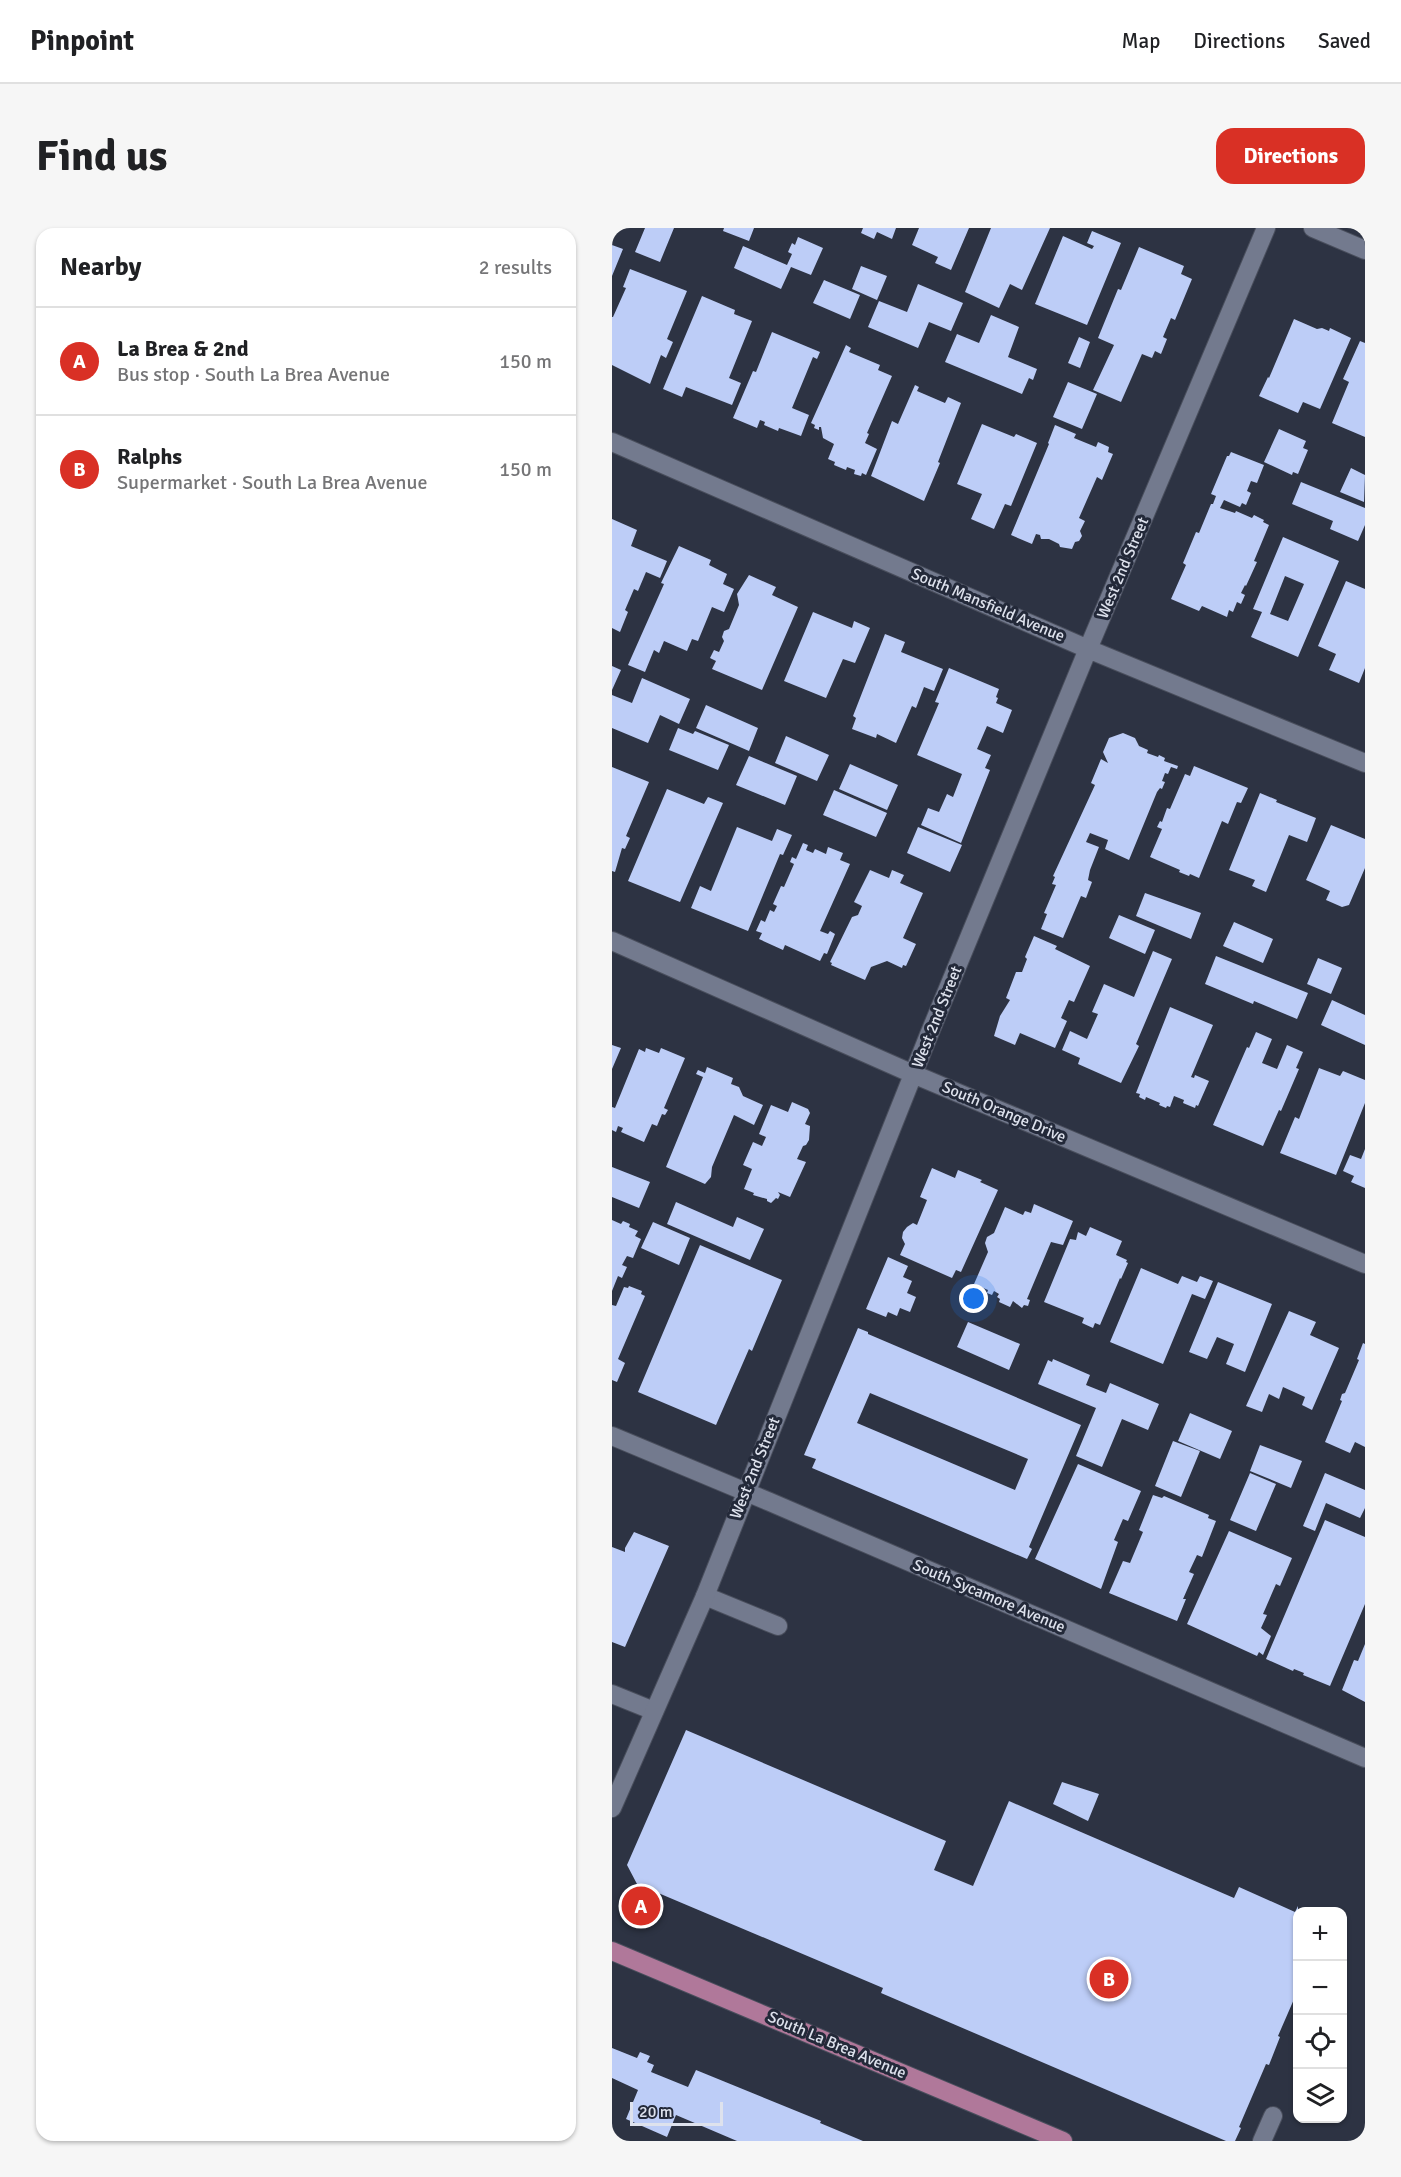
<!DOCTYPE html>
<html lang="en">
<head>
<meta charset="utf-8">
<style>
	body { margin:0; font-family:Signika,sans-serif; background:#f6f6f6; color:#202124 }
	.controls { position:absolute; right:18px; bottom:18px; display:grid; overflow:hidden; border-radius:12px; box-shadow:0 2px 4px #0004 }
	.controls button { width:54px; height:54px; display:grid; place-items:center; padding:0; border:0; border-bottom:2px solid #e0e0e0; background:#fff; color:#202124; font:30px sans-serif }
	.scale { position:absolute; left:18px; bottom:15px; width:93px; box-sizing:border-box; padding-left:6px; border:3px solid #dee2ed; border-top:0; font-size:16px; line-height:21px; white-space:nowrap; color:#dee2ed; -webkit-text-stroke:4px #232939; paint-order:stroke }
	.you { position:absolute; left:362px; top:1071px; width:21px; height:21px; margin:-15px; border:4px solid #fff; border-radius:50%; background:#1a73e8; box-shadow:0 0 0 9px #1a73e833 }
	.badge { display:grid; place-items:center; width:39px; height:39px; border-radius:50%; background:#d93025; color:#fff; font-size:20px; font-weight:700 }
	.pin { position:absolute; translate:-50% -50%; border:3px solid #fff; box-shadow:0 2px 6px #0006 }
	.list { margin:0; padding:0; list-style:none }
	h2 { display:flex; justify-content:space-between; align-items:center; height:78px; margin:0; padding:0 24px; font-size:26px }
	h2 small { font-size:20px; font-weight:400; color:#757577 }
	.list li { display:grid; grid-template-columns:39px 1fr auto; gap:18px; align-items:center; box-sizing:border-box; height:108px; padding:0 24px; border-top:2px solid #e0e0e0 }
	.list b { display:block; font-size:22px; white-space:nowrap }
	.list p { margin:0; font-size:20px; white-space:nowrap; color:#757577 }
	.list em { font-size:20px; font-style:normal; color:#757577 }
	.icon { flex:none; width:33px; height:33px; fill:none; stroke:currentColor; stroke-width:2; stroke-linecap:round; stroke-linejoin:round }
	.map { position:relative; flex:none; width:753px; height:1913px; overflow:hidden; border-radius:18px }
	header { display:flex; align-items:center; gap:36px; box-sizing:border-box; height:84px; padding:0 30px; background:#fff; border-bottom:2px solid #e0e0e0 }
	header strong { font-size:28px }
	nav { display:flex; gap:33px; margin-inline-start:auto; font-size:21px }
	.intro { display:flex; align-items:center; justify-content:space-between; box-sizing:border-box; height:144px; padding:0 36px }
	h1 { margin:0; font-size:42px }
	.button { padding:15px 27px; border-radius:18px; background:#d93025; color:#fff; font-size:21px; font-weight:700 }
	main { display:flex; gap:36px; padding:0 36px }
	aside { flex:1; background:#fff; border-radius:18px; box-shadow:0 2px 4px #0004 }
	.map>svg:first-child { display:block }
	.building { fill:#bdcdf7; fill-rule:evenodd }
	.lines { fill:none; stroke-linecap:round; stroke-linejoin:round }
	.lane-casing { stroke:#494e5c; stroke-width:20 }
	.street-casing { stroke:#494e5c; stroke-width:20 }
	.primary-casing { stroke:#494e5c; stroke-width:20 }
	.lane { stroke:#737a8e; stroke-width:18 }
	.street { stroke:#737a8e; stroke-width:18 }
	.primary { stroke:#b0789a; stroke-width:18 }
	.labels { text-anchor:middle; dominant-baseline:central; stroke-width:6; stroke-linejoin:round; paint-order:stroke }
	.street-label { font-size:16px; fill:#dee2ed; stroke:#232939 }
</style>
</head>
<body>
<header>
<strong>Pinpoint</strong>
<nav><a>Map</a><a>Directions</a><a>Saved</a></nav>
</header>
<div class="intro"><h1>Find us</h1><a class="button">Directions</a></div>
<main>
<aside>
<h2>Nearby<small>2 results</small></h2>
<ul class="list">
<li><span class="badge">A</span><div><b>La Brea &amp; 2nd</b><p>Bus stop · South La Brea Avenue</p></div><em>150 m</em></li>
<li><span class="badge">B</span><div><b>Ralphs</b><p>Supermarket · South La Brea Avenue</p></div><em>150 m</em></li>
</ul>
</aside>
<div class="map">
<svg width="753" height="1913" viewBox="0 0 753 1913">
	<rect width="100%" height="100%" fill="#2d3343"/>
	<!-- building -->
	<path class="building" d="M33,0H62L48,34L23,24Z
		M112,0H142L137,13L111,3Z
		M251,0H284L280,11L265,4L262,11L249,5Z
		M307,0H357L339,42L323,35L326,29L300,17Z
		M379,0H438L410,62L398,56L387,80L353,64Z
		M480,3L509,15L475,97L423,76L451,8L480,21L482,18L475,15Z
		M186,9L211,20L199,47L179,39L169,61L122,40L131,18L175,37L180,26L176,24L180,15L183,17Z
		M0,17L11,21L0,48Z
		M527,19L572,38L569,46L580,51L563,92L559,90L551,109L555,111L549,126L543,123L540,130L530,126L509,174L481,162L502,117L486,110L506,61L509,62Z
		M249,38L275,48L265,72L240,61Z
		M18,41L75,63L55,111L61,114L54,130L49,127L38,156L0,137V89H1L14,60L11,59Z
		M212,52L248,67L238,91L201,75Z
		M306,56L351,75L339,103L317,94L306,120L256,99L267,73L295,84Z
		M90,68L123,82L122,86L140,93L117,150L129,155L120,177L74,159L70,169L51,161Z
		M379,87L407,99L396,129L425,141L421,152L417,150L410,166L333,134L345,106L367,115Z
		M682,91L705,101L710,100L717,103L718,100L739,110L708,181L691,174L686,185L647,168L656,149L657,150Z
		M160,104L208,124L205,131L201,129L180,180L197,187L189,208L167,200L166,203L152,197L153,194L148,192L145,200L121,190L141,143L144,144Z
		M467,109L478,114L468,140L456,135Z
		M748,113L753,115V209L720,195L737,154L731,151Z
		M234,117L239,120L237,124L268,137L266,142L280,148L255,205L257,206L253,215L265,221L254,247L250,245L249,248L242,246L243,242L235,239L234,242L222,237L223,234L216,231L222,216L211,210L209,199H207V202L202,200L203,197L199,195Z
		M456,154L485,166L470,201L441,189Z
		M303,157L307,159L305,163L333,175L336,169L349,175L326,234L328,235L312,273L259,248L280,193L286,196Z
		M370,196L402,209L404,206L425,215L399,278L393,276L382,301L359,291L370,266L345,256Z
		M443,197L464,206L462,210L484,219L486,214L497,219L496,224L501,226L490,252L485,249L467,290L473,293L468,303L470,308L467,313L463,314L460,321L448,319L447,316L437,311H429L428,307L424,306L420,316L399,307L437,216L436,215Z
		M667,201L694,213L691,220L696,222L686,246L681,244L680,247L652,234Z
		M619,224L652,237L645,255L639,253L635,263L639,265L634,277L630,275L628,279L612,272L608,280L623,285L624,283L640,290L642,287L652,292L651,294L657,297L642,333L645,334L634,358L633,357L629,365L633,367L629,376L625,374L621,384L617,382L615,389L590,378L587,383L559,371L574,337L571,335L584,304L587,305L599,276H601L604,268L599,266L615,228H617Z
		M739,240L753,247L752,274L728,264Z
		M689,254L753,280V297L746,313L718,301L721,293L680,276Z
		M0,291L25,302L19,318L55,333L48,350L34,344L26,363L22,361L13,382L16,384L8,404L0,400Z
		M671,309L727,333L686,429L639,409L650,384L641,381ZM673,348L692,356L676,393L658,386Z
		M67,318L99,332L97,337L115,346L111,356L122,361L112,384L100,379L86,413L80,411L75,423L52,413L47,425L42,422L33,444L16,437L52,356L49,355Z
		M137,347L164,359L160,367L186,379L150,462L100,441L104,433L98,430L102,422L107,424L112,413L110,409L112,403L117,401L127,377L125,366Z
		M734,353L753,361V440L747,455L717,442L724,426L706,418Z
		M201,384L240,400L242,393L258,400L243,435L231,431L214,470L172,453Z
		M273,406L293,414L289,424L331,441L322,463L312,459L304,480L300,478L284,515L265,506L264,510L240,501L244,490L241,488Z
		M0,438L9,442L0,462Z
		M337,440L387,461L384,469L386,470L384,475L400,482L391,505L375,498L365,521L379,527L373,540L378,542L349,615L309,597L316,580L327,584L335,566L341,569L350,546L305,527L327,475L323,474Z
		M30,450L78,471L67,496L48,487L36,515L0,500V467L20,475Z
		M94,477L146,500L137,523L84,500Z
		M66,500L81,506L83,503L117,517L106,542L57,522Z
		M511,505L523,510L527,518L536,522L535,525L546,529L547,527L553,530L552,533L566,538L565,541L559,539L556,546L553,545L550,553L553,554L550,561L548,560L545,564L517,632L493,621L496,612L478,605L474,614L487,619L478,642L476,652L480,654L474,670L469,668L451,710L429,701L435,686L432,685L444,657L440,656L443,649L441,648L483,557L479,555L489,531L496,535L491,524L497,510Z
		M174,508L217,527L205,553L163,535Z
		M137,528L185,548L173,577L124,557Z
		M238,536L286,557L275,582L227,561Z
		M582,538L636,560L629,575L625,574L616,596L610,593L587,650L578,646L577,648L567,644L568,642L538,629L550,601L545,599L548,593L550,594L555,580L558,581L573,546L578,548Z
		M0,539L37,554L14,608L18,610L13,621L10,620L3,644L0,643Z
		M55,561L92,576L96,569L111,575L68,674L16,653Z
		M222,562L275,585L264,609L211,587Z
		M648,565L665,572L664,574L704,590L695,614L677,607L654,664L640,658L643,652L617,642Z
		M719,597L753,611V640L737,677L730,679L714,672L718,663L694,652Z
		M125,599L160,613L165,601L180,607L171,627L168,626L136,703L79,680L88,658L99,663Z
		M306,599L350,617L338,644L295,625Z
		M191,615L196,617L194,622L201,625L203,621L214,626L216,619L231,625L228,632L238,636L208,703L216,706L218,703L223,706L215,726L212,725L208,733L173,717L171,722L147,711L150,705L144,703L149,692L153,694L158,682L162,684L165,678L161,676L169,658L172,659L182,636L178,634L180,629L184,631Z
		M258,642L277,650L280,642L292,647L288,655L311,665L291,710L304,716L294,738L291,737L290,740L275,733L259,739L253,752L219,737L220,735L218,734L240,689L246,687L250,678L242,674Z
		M533,665L589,685L579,711L524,688Z
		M507,687L543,702L533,726L497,710Z
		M622,694L661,711L651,735L611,718Z
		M422,708L445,718L443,721L478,738L462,774L457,772L449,790L455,793L443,820L408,805L403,817L382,808L388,788L398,772L394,770L404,744H410L415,731L413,729Z
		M541,723L560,731L524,816L527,818L509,855L466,836L468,830L450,822L458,803L475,811L486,786L480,784L492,756L522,769Z
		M604,728L696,765L685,791L642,773L641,776L593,756Z
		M706,730L730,740L719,766L695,756Z
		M720,772L753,787V817L709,797Z
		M558,779L601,797L579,849L582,850L583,847L597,853L586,878L584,877L583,880L571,875L572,872L562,868L558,879L555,878L554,880L547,877L548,875L534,869L533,872L527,869L528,866L524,865Z
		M644,804L660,811L650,835L665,841L675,817L691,824L684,840L687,841L669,883L667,882L651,918L601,897L635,819L637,820Z
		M0,817L9,820L0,841Z
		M34,820L47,825L49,820L73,830L52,880L56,882L53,887L50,886L45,898L40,896L32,914L9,904L11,900L6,898L4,904L0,902V879L3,880L27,821L33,824Z
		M95,839L121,850L119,856L127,859L131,868L151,877L142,897L122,887L100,939L99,949L93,956L54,939L91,849L84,846L86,842L93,845Z
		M707,840L728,848L731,843L753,852V875L724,947L668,925L683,889L687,891Z
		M180,874L196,881L198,885L193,896L198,898L197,912L194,917L191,918L185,931L194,934L178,969L166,964L168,967L166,971L164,970L159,975L155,973V971L141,967L142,965L132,961L140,941L131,937L141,914L150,918L154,909L147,906L159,877L176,884Z
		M753,921V960L739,954L742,948L731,943L738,927L749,931Z
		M0,939L38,954L27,980L0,969Z
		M320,940L343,950L346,942L370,952L368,954L386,962L349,1044L344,1042L340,1050L288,1027L293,1016L290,1010L291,1004L295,999L301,995L305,997L315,972L308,969Z
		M64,974L121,999L125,989L152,1001L138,1032L55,996Z
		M422,976L461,993L451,1017L439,1014L415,1071L418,1072L416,1078L412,1077L410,1080L401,1073L398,1079L387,1074L388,1071L385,1069L387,1066L382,1063L380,1067L375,1065L376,1062L362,1056L376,1024L373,1015L375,1009L382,1005L393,979L411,987L413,983L419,985Z
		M0,992L9,996L11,993L18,996L17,999L26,1003L23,1008L29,1011L21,1030L15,1028L10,1037L15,1039L10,1050L6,1048L0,1063Z
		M41,994L78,1010L67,1037L29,1020Z
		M478,999L510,1013L504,1027L515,1032L514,1034L516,1035L509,1051L508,1050L488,1097L483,1095L481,1100L470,1095L472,1090L432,1074L458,1011L464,1012L466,1004L474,1008Z
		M88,1017L170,1052L140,1123L137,1121L104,1197L26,1164Z
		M276,1029L296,1038L291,1049L300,1053L295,1065L304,1069L298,1084L288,1080L285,1088L276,1084L274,1089L254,1081Z
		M529,1040L566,1056L570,1048L585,1054L588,1048L601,1053L593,1071L580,1066L551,1136L498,1114Z
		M606,1054L660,1076L633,1144L614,1136L622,1116L605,1109L595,1131L577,1124Z
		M17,1058L30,1063L29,1066L33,1068L6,1131L13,1135L5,1154L0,1152V1077L4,1078L12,1059L16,1060Z
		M677,1083L704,1094L698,1107L727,1120L700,1182L690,1177L693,1169L671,1159L667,1171L657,1166L650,1184L634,1178Z
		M356,1094L408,1116L397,1142L345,1119Z
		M246,1100L256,1104V1106L469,1197L417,1319L420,1321L415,1331L200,1240L204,1231L192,1227ZM258,1165L416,1231L403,1262L245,1195Z
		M751,1115L753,1116V1219L743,1214L738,1225L713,1214L730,1173L728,1172L730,1166L733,1165L747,1132L745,1131Z
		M441,1131L478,1147L474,1157L494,1165L498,1155L547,1176L536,1202L510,1191L490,1239L464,1228L484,1180L426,1156L436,1132L440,1134Z
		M578,1185L620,1203L608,1231L566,1213Z
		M561,1213L588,1223L569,1269L543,1258Z
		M648,1217L690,1233L679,1260L638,1243Z
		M466,1236L529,1263L516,1293L511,1291L502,1312L506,1314L489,1361L423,1331Z
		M638,1245L664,1256L644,1303L618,1292Z
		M713,1245L753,1262V1280L748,1290L714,1275L703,1303L691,1298Z
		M541,1267L550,1270L552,1268L597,1287L596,1290L604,1293L590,1329L585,1327L577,1344L582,1346L571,1371H574L565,1393L497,1365L511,1333L518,1335L531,1304L527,1302Z
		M713,1292L753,1309V1376L718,1458L691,1447L692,1445L682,1441L681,1443L654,1431Z
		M617,1303L680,1330L668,1358L664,1356L651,1386L655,1387L649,1400L659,1408L651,1427L647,1424L645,1428L575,1396Z
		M22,1304L57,1318L13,1419L0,1414V1319L13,1324V1320Z
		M753,1416V1474L730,1462L742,1432L746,1433Z
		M74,1502L334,1613L322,1642L361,1658L397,1573L622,1670L627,1659L683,1684L686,1678V1762L666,1808L668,1809L657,1837L654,1836L627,1899L629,1900L623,1913H614L269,1765L271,1760L25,1656L15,1637Z
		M450,1554L487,1566L476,1593L441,1576Z
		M0,1820L25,1830L28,1824L38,1828L35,1834L42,1837L39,1844L76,1859L84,1842L209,1893L208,1895L251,1913H125L64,1887L55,1909L14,1891L26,1862L0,1850Z"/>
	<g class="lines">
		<!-- lane casing -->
		<g class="lane-casing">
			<path id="lane" d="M93,1368L166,1398
				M0,1466L42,1483
				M650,1913L661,1888"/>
		</g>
		<!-- street casing -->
		<g class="street-casing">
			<path id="street" d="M701,0L753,22
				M0,214L476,421L753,535
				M0,713L301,846L753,1036
				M0,1208L158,1274L753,1530
				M0,1580L93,1368L316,809L476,421L654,0"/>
		</g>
		<!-- primary casing -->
		<g class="primary-casing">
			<path id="primary" d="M0,1723L451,1913"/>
		</g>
		<!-- lane -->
		<use href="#lane" class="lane"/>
		<!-- street -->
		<use href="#street" class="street"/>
		<!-- primary -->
		<use href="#primary" class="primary"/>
	</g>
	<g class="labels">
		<!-- street labels -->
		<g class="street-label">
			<text transform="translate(511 340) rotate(-67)">West 2nd Street</text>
			<text transform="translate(376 377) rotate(23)">South Mansfield Avenue</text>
			<text transform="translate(325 789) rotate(-68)">West 2nd Street</text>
			<text transform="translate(392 884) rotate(23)">South Orange Drive</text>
			<text transform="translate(143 1240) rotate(-68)">West 2nd Street</text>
			<text transform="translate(377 1368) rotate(23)">South Sycamore Avenue</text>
			<text transform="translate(225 1817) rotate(23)">South La Brea Avenue</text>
		</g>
	</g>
</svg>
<div class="controls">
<button>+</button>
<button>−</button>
<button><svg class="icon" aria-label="locate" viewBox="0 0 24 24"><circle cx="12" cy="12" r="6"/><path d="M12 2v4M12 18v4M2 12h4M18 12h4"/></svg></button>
<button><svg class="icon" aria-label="layers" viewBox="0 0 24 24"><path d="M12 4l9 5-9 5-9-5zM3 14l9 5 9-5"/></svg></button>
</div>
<div class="scale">20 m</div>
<div class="you"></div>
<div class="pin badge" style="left:29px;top:1678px">A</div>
<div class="pin badge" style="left:497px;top:1751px">B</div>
</div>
</main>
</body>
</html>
